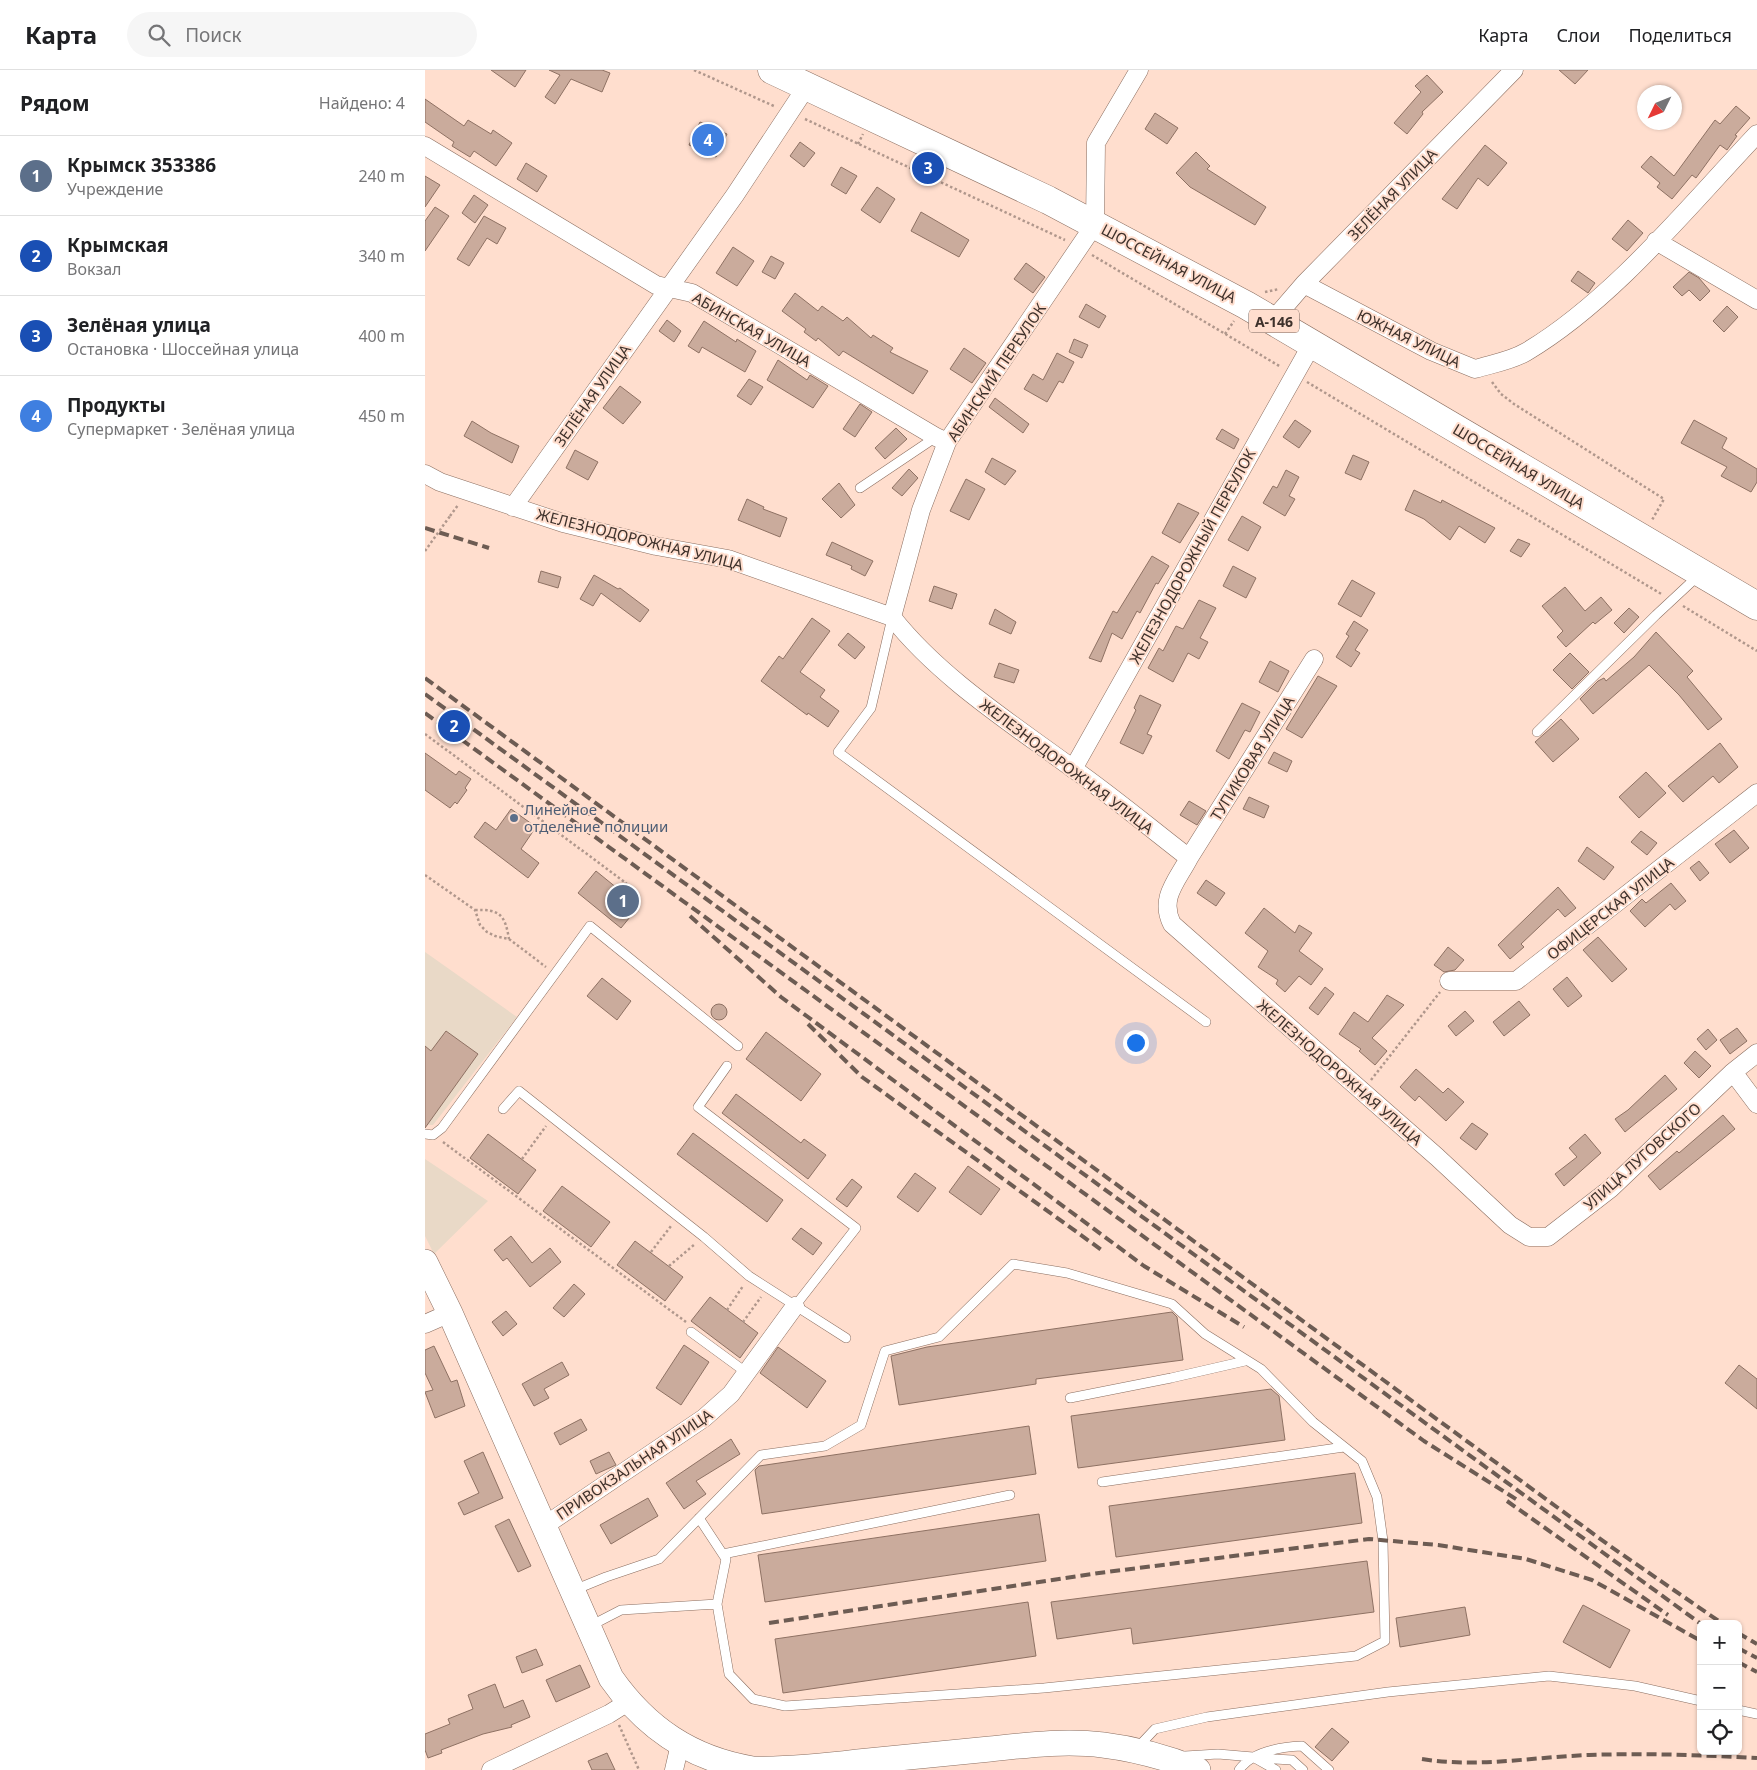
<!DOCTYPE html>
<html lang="ru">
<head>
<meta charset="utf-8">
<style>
	body { margin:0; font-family:"Noto Sans",sans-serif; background:#f6f6f6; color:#202124 }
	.controls { position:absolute; right:15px; bottom:15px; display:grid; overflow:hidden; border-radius:8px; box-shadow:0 1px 4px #0004 }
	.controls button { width:45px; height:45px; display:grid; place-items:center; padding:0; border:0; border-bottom:1px solid #e0e0e0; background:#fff; color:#202124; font:25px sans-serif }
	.compass { position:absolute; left:1212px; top:15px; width:45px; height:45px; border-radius:50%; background:#fff; box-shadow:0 1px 4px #0004; rotate:227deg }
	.you { position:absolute; left:710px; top:972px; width:18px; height:18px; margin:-12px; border:4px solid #fff; border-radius:50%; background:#1a73e8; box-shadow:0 0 0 8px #1a73e833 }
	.badge { display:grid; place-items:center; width:32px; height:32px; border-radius:50%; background:#b45309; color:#fff; font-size:16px; font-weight:700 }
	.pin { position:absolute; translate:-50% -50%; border:2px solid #fff; box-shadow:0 1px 5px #0006 }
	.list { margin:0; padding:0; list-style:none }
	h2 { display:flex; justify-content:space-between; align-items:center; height:65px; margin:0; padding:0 20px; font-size:21px }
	h2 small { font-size:16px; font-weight:400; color:#757577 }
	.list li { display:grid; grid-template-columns:32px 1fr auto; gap:15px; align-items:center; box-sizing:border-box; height:80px; padding:0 20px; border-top:1px solid #e0e0e0 }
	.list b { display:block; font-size:19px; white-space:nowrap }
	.list p { margin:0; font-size:16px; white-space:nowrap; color:#757577 }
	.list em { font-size:16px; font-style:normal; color:#757577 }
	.icon { flex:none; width:28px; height:28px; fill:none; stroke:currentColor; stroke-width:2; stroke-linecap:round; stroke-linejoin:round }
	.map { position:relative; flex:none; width:1332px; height:1700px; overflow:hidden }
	header { display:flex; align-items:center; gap:30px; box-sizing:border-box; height:70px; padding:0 25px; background:#fff; border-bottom:1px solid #e0e0e0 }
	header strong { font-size:24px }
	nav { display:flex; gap:28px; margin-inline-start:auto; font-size:18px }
	.search { width:350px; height:45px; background:#f6f6f6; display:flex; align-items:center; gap:12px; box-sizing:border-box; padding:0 18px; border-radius:28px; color:#757577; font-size:19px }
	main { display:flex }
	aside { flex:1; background:#fff }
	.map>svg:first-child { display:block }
	.commercial { fill:#e9d9c7 }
	.building { fill:#caab9c; stroke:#8e7163 }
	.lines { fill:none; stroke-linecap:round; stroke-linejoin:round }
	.lane-casing { stroke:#8b6e60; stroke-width:10 }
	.street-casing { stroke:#8b6e60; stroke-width:19 }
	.secondary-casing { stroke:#8b6e60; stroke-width:26 }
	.highway-casing { stroke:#8b6e60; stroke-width:29 }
	.path { stroke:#b0978c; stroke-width:2.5; stroke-dasharray:2.5 2.5; stroke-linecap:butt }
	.lane { stroke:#fff; stroke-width:9 }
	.street { stroke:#fff; stroke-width:18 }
	.secondary { stroke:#fff; stroke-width:25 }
	.highway { stroke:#fff; stroke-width:28 }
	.rail { stroke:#6d5c53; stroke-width:4; stroke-dasharray:10 5; stroke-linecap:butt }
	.path-bridge { stroke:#b0978c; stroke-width:2.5; stroke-dasharray:2.5 2.5; stroke-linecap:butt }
	.service-dot { fill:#5c6f8a; stroke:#ffdece; stroke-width:2 }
	.labels { text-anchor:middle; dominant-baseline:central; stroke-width:4; stroke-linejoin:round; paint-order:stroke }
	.shield { fill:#ffdece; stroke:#78655c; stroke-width:1 }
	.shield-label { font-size:14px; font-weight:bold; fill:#3e312b }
	.street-label { font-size:15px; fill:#3e312b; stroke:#ffdece }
	.service-label { font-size:15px; fill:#4e5e75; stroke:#ffdece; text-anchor:start }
</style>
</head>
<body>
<header>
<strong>Карта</strong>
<div class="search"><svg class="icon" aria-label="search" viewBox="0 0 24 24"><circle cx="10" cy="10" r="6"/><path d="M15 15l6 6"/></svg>Поиск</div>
<nav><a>Карта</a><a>Слои</a><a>Поделиться</a></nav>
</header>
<main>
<aside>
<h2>Рядом<small>Найдено: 4</small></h2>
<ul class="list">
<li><span class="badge" style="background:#5c6f8a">1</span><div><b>Крымск 353386</b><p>Учреждение</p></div><em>240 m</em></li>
<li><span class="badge" style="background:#1a4fb4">2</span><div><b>Крымская</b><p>Вокзал</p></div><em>340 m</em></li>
<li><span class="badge" style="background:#1a4fb4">3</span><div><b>Зелёная улица</b><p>Остановка · Шоссейная улица</p></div><em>400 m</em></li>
<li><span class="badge" style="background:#3f7fe0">4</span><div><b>Продукты</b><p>Супермаркет · Зелёная улица</p></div><em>450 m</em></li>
</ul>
</aside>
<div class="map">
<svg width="1332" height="1700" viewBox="0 0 1332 1700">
	<rect width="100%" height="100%" fill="#ffdece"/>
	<!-- commercial -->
	<path class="commercial" d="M0,882L92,947L8,1055H0Z
		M0,1089L63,1131L9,1184L0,1166Z"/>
	<!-- building -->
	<path class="building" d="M66,0H101L90,17Z
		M124,0H177L185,3L177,22L146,9L130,34L120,27L135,5Z
		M1134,0H1163L1150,14Z
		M1002,5L1018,22L997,42L998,44L982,64L969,53L996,22L990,16Z
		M0,29L39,56L43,50L66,64L68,60L87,73L71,96L49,81L45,87L27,76L29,72L0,52Z
		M1311,36L1325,48L1310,65L1312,66L1302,80L1295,75L1271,108L1267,105L1247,129L1232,117L1235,113L1216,97L1226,86L1249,106L1290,50L1295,54Z
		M730,43L753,58L742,74L720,59Z
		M275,52L302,64L291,87L264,75Z
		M375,72L390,83L379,97L365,86Z
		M1060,75L1082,93L1063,116L1053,108L1032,139L1017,129Z
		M771,82L785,96L782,99L841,137L830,155L765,117L751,103Z
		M101,93L122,106L112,122L92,109Z
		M416,97L432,106L421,124L406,115Z
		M0,106L15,115L0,137Z
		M452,117L470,129L455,153L436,140Z
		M49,125L63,135L50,153L37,143Z
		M10,137L24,146L0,181V151Z
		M496,142L544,170L534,187L486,161Z
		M59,146L81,158L72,174L62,168L44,196L32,189Z
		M1203,150L1218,163L1202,181L1187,169Z
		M308,177L329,191L312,216L291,203Z
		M346,186L359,193L350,209L337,202Z
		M601,193L620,207L608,223L589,209Z
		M1153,201L1170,213L1163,223L1146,211Z
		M1264,202L1274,208L1285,221L1275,231L1264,220L1257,226L1248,217Z
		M370,223L393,241L397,236L418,251L422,247L446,268L448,265L468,278L465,282L503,301L488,324L418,281L414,286L393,268L391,271L379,262L381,259L357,241Z
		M661,234L681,246L674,258L654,247Z
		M1302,236L1313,247L1299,262L1288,251Z
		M242,250L256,261L249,272L234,261Z
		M279,251L311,272L312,269L331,281L320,302L277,277L274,283L263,276Z
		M649,269L663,275L657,288L644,282Z
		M539,278L561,293L547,313L525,299Z
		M632,283L649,292L638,313L634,311L622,332L599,319L608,304L618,310Z
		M353,290L382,310L385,305L403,316L388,338L342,310Z
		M324,309L338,317L326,335L312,326Z
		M195,316L216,332L198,354L178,338Z
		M570,328L604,354L598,363L564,337Z
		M435,334L447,342L430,367L418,359Z
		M870,350L886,361L874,378L858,367Z
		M1269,350L1302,368L1297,378L1332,399V412L1326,422L1296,406L1302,397L1256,373Z
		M47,351L66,363L94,376L87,393L39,366Z
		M471,358L482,369L460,389L450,378Z
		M797,359L814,369L809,379L791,369Z
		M150,380L173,392L163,410L141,398Z
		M928,385L944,392L936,410L920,403Z
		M567,388L591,401L580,415L560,402Z
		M484,399L493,408L477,426L467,418Z
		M861,400L874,407L864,426L870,429L860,446L838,433L848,416L852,418Z
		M541,409L560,419L544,450L525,441Z
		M414,413L430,435L416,448L397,429Z
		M989,420L1016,433L1017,430L1070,458L1060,473L1034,456L1025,470L999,449L980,440Z
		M322,429L339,437L338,439L362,448L355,467L313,450Z
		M753,433L774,443L755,473L737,463Z
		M817,446L836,457L823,481L803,470Z
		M1093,469L1105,474L1096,487L1085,481Z
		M407,472L448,491L440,506L426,499L427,496L401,485Z
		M727,486L744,496L733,514L731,513L715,543L712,541L697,569L687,563L676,592L664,588L688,541L692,543Z
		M808,496L831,508L821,528L798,516Z
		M116,501L136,507L133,518L113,512Z
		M169,505L193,519L195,518L224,540L215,552L176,523L168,536L155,529Z
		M927,510L950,523L936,547L913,534Z
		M509,516L532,524L527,539L504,531Z
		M1140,517L1160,541L1176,527L1187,540L1170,554L1168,552L1141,577L1132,567L1138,561L1117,536Z
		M774,530L791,538L775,568L783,572L774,589L763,583L748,612L723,598L734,578L738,581L751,556L758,559Z
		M1204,538L1214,547L1199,563L1189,553Z
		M570,539L591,552L586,564L564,554Z
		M387,548L405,561L375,602L400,620L395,627L414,641L403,657L383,643L382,645L336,611L354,586L358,589Z
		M929,551L943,560L930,580L935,583L926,597L911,587L924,566L921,564Z
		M1231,562L1268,601L1262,607L1297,649L1283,660L1254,625L1224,595L1168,644L1155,629L1173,611L1179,608L1181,611L1209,587Z
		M423,563L440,577L430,589L413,575Z
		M1145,583L1164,602L1147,619L1128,600Z
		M845,591L864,601L853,622L834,612Z
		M574,593L594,600L589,613L569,607Z
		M893,606L912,616L877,668L861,659Z
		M715,625L736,635L722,664L727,666L718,684L695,673L711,640L709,638Z
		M817,633L835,642L825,662L820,660L804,689L791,681Z
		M1136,649L1154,669L1128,692L1110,672Z
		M1295,673L1313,697L1294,713L1288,706L1258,732L1243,716Z
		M849,682L867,691L862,702L843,693Z
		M0,683L31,705L34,701L46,709L40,718L42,720L32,734L30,732L25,738L0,720Z
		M1221,702L1241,723L1214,748L1194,727Z
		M824,727L844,736L839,748L818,739Z
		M764,731L781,741L772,755L755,745Z
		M86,739L111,757L96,779L114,793L103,808L49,767L60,752L71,760Z
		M1309,760L1324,778L1305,793L1290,774Z
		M1216,761L1232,773L1222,785L1206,772Z
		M1162,777L1189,797L1179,810L1153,791Z
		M1274,791L1284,803L1275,811L1265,798Z
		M171,801L214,836L196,858L153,823Z
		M781,810L800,823L791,836L772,823Z
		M1246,813L1261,831L1250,840L1245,834L1220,857L1205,841L1217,829L1221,833Z
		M1133,817L1151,838L1140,847L1133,839L1096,874L1099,877L1085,889L1073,875Z
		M839,838L870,863L874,855L887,863L874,881L898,899L886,915L874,906L860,922L851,914L853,910L833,897L843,881L820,863Z
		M1173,867L1202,899L1187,912L1158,880Z
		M1023,877L1039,890L1030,900L1019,902L1009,895Z
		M1142,907L1157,926L1143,937L1128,919Z
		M177,908L206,931L192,950L162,926Z
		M900,917L909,924L893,945L884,938Z
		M962,925L979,935L947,968L962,981L950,995L934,981L936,979L914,964L929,942L943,952Z
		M1094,931L1105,945L1079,966L1068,952Z
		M286 942a8 8 0 1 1 16 0a8 8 0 1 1-16 0Z
		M1040,941L1049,951L1031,966L1023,956Z
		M1312,958L1322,971L1305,984L1295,970Z
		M1283,959L1292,970L1281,980L1272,969Z
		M21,961L53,984L0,1058V976L6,981Z
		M341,962L396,1004L376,1031L321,989Z
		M1270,981L1286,996L1274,1008L1259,993Z
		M991,999L1018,1023L1023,1018L1039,1032L1021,1051L994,1026L990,1031L975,1017Z
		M1240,1005L1252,1019L1200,1062L1190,1049L1203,1040Z
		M311,1024L376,1073L379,1069L401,1085L383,1109L297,1043Z
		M1298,1045L1310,1059L1235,1120L1223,1106L1252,1081L1254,1083Z
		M1047,1053L1063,1064L1051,1080L1035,1068Z
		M268,1063L358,1130L342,1152L252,1084Z
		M63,1064L111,1100L93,1124L45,1088Z
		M1160,1064L1176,1083L1139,1116L1130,1104L1152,1087L1144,1078Z
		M543,1096L575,1119L556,1145L524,1122Z
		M490,1103L511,1118L493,1142L472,1127Z
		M427,1109L437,1117L422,1137L411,1129Z
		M137,1116L185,1152L166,1177L118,1141Z
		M376,1158L397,1173L388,1185L367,1169Z
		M86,1166L107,1193L125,1178L136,1192L105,1217L82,1188L78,1191L69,1180Z
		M210,1171L258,1207L240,1231L192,1195Z
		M149,1214L160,1224L139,1247L128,1238Z
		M285,1227L333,1263L315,1288L266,1251Z
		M81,1241L92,1254L78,1266L67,1252Z
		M747,1242L752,1247L758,1290L611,1309V1314L474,1335L466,1286L502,1277Z
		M259,1275L284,1292L256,1335L231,1318Z
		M9,1276L26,1312L32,1310L40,1336L10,1348L0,1322L8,1320L0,1303V1280Z
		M353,1277L401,1311L382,1338L335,1303Z
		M137,1292L144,1305L119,1319L124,1328L109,1336L97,1314Z
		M1314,1295L1332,1309V1339L1300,1313Z
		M846,1319L854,1326L860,1370L653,1398L646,1346Z
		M156,1349L162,1360L135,1375L129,1363Z
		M604,1356L611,1404L337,1444L330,1400L334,1396Z
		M306,1369L315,1384L271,1411L281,1424L259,1439L241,1413Z
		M58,1382L78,1428L39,1445L33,1433L54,1423L39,1391Z
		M184,1382L191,1395L171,1404L165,1391Z
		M930,1403L937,1453L691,1487L684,1436Z
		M223,1428L233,1446L186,1474L175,1455Z
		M614,1444L621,1491L340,1532L333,1485Z
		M84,1449L106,1496L93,1502L70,1456Z
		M942,1491L949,1542L708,1574L706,1558L632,1569L626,1532Z
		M603,1532L611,1586L358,1623L350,1569Z
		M1158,1535L1205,1560L1185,1598L1138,1572Z
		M1040,1537L1045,1565L975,1577L971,1548Z
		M111,1579L118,1595L97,1603L91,1587Z
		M155,1595L165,1617L131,1632L121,1610Z
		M70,1614L79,1638L98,1630L105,1647L86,1655L87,1657L58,1664L16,1680L17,1683L3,1688L0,1680V1664L25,1654L23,1649L48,1639L43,1625Z
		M907,1658L924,1672L907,1691L890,1677Z
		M182,1683L190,1700H167L163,1691Z"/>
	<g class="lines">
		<!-- lane casing -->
		<g class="lane-casing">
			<path id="lane" d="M435,418L511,367
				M467,548L446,638L413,682L781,952
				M1112,662L1231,545L1274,505
				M302,996L273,1037L431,1158L370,1236
				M78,1039L94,1021L279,1167L324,1206L421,1268
				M0,1064L8,1065L17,1058L165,856L313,976
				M266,1262L322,1303
				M645,1328L746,1308L820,1291
				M677,1412L919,1377
				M274,1448L301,1489L292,1534
				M298,1484L585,1425
				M149,1520L181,1507L234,1489L336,1385L400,1376L436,1355L460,1281L514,1267L588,1194L642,1203L747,1234L780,1264L836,1299L888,1352L937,1391L952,1427L958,1471L960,1571L931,1586L619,1618L360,1636L328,1629L304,1604L292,1534L196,1540L165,1556
				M1313,1640L1332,1644
				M713,1677L730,1659L782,1647L963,1622L1124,1606L1210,1616L1276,1631
				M760,1686L793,1684L828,1687L851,1700
				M833,1688L867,1690L878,1700
				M814,1700C827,1681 855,1677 877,1676L904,1700"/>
		</g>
		<!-- street casing -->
		<g class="street-casing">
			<path id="street" d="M0,76L231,215L267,223L511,367L522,372
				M1231,171L1332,230
				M879,214L1006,281L1050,299C1066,294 1086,291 1101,282C1187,231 1263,137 1332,64
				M848,250L879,214L1089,0
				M0,404L15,412L138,453L231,476L303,489L467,547C514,607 586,653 647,698C687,726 725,758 764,788C752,811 734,828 747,854L1012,1087L1085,1155L1104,1167H1123L1185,1119L1308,1002
				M88,437L310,125L382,16
				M467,547L496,440L522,372L670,154L671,73L714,0
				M648,699L887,274
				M764,788L889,589
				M1024,911H1091L1332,723
				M1332,983L1308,1002L1332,1034
				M0,1254L25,1243
				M119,1456L279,1348L306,1324L370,1236
				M66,1700L184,1644L203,1632
				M249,1700L255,1674"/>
		</g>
		<!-- secondary casing -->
		<g class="secondary-casing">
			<path id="secondary" d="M0,1192L25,1243L186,1608C221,1658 266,1689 328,1699C360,1700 401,1696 433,1692C477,1688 521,1683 565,1679C602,1675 641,1670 678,1675C711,1679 743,1688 773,1700"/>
		</g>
		<!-- highway casing -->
		<g class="highway-casing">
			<path id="highway" d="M347,0L623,130L821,235L1332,536"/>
		</g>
		<!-- path -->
		<path class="path" d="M269,0L351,37
			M380,49L640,170
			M433,74L438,64
			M667,185L856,297
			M840,222L854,219
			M800,264L809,251
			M882,312L1238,525
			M1067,312L1076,324L1089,334L1239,429L1227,450
			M25,446L33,435
			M1258,536L1332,581
			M0,664L201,813L195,821
			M0,805L50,840L55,855L62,862L70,866L84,869L121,897
			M50,840C75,839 80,845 84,869
			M946,1010L1015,922
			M18,1072L261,1252
			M97,1089L121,1056
			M226,1182L246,1156
			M244,1196L270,1174
			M302,1240L318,1216
			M318,1252L336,1227
			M194,1655L214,1700"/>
		<!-- lane -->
		<use href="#lane" class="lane"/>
		<!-- street -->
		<use href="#street" class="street"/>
		<!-- secondary -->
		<use href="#secondary" class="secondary"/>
		<!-- highway -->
		<use href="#highway" class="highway"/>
		<!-- rail -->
		<path class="rail" d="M0,458L64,478
			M0,608L1185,1476L1298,1554
			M0,624L1276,1554
			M0,643L999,1371L1094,1431
			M265,846L356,927L719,1196L819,1257
			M383,954L437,1007L678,1181
			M1082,1431L1243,1545
			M344,1553L674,1503L944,1469L1013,1475L1101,1489L1167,1510L1276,1571
			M1313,1563L1332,1574
			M1313,1578L1332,1588
			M1313,1592L1332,1602
			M997,1689C1052,1698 1108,1687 1164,1685C1220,1683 1276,1685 1332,1688"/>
		<!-- path-bridge -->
		<path class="path-bridge" d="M0,481L25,446"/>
	</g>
	<!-- markers -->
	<circle class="service-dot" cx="89" cy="748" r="5"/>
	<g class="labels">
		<!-- shield labels -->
		<rect class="shield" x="824" y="239.5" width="50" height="23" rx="4"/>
		<g class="shield-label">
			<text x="849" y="251">А-146</text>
		</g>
		<!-- street labels -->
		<g class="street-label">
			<text transform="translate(967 124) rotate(-46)">ЗЕЛЁНАЯ УЛИЦА</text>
			<text transform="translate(744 193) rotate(28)">ШОССЕЙНАЯ УЛИЦА</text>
			<text transform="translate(327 259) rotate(30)">АБИНСКАЯ УЛИЦА</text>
			<text transform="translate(984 268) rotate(26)">ЮЖНАЯ УЛИЦА</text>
			<text transform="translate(571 302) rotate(-56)">АБИНСКИЙ ПЕРЕУЛОК</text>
			<text transform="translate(167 325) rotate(-55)">ЗЕЛЁНАЯ УЛИЦА</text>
			<text transform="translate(1094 396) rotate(31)">ШОССЕЙНАЯ УЛИЦА</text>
			<text transform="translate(215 469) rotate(14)">ЖЕЛЕЗНОДОРОЖНАЯ УЛИЦА</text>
			<text transform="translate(767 486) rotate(-61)">ЖЕЛЕЗНОДОРОЖНЫЙ ПЕРЕУЛОК</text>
			<text transform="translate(827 688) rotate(-58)">ТУПИКОВАЯ УЛИЦА</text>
			<text transform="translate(642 696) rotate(37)">ЖЕЛЕЗНОДОРОЖНАЯ УЛИЦА</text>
			<text transform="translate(1185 838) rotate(-38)">ОФИЦЕРСКАЯ УЛИЦА</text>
			<text transform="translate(915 1002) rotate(41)">ЖЕЛЕЗНОДОРОЖНАЯ УЛИЦА</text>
			<text transform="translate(1217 1086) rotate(-42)">УЛИЦА ЛУГОВСКОГО</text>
			<text transform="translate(209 1394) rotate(-34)">ПРИВОКЗАЛЬНАЯ УЛИЦА</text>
		</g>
		<!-- service labels -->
		<g class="service-label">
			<text x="99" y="739">Линейное<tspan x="99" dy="17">отделение полиции</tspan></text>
		</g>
	</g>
</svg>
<div class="controls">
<button>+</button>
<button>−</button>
<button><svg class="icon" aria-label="locate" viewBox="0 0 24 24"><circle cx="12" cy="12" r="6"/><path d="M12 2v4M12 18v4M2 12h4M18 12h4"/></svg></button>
</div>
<svg class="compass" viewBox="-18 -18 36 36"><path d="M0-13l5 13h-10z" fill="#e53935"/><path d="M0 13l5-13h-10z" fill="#757577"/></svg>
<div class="you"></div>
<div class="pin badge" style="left:198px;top:831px;background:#5c6f8a">1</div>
<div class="pin badge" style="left:29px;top:656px;background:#1a4fb4">2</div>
<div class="pin badge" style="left:503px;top:98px;background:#1a4fb4">3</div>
<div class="pin badge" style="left:283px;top:70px;background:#3f7fe0">4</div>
</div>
</main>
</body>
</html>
